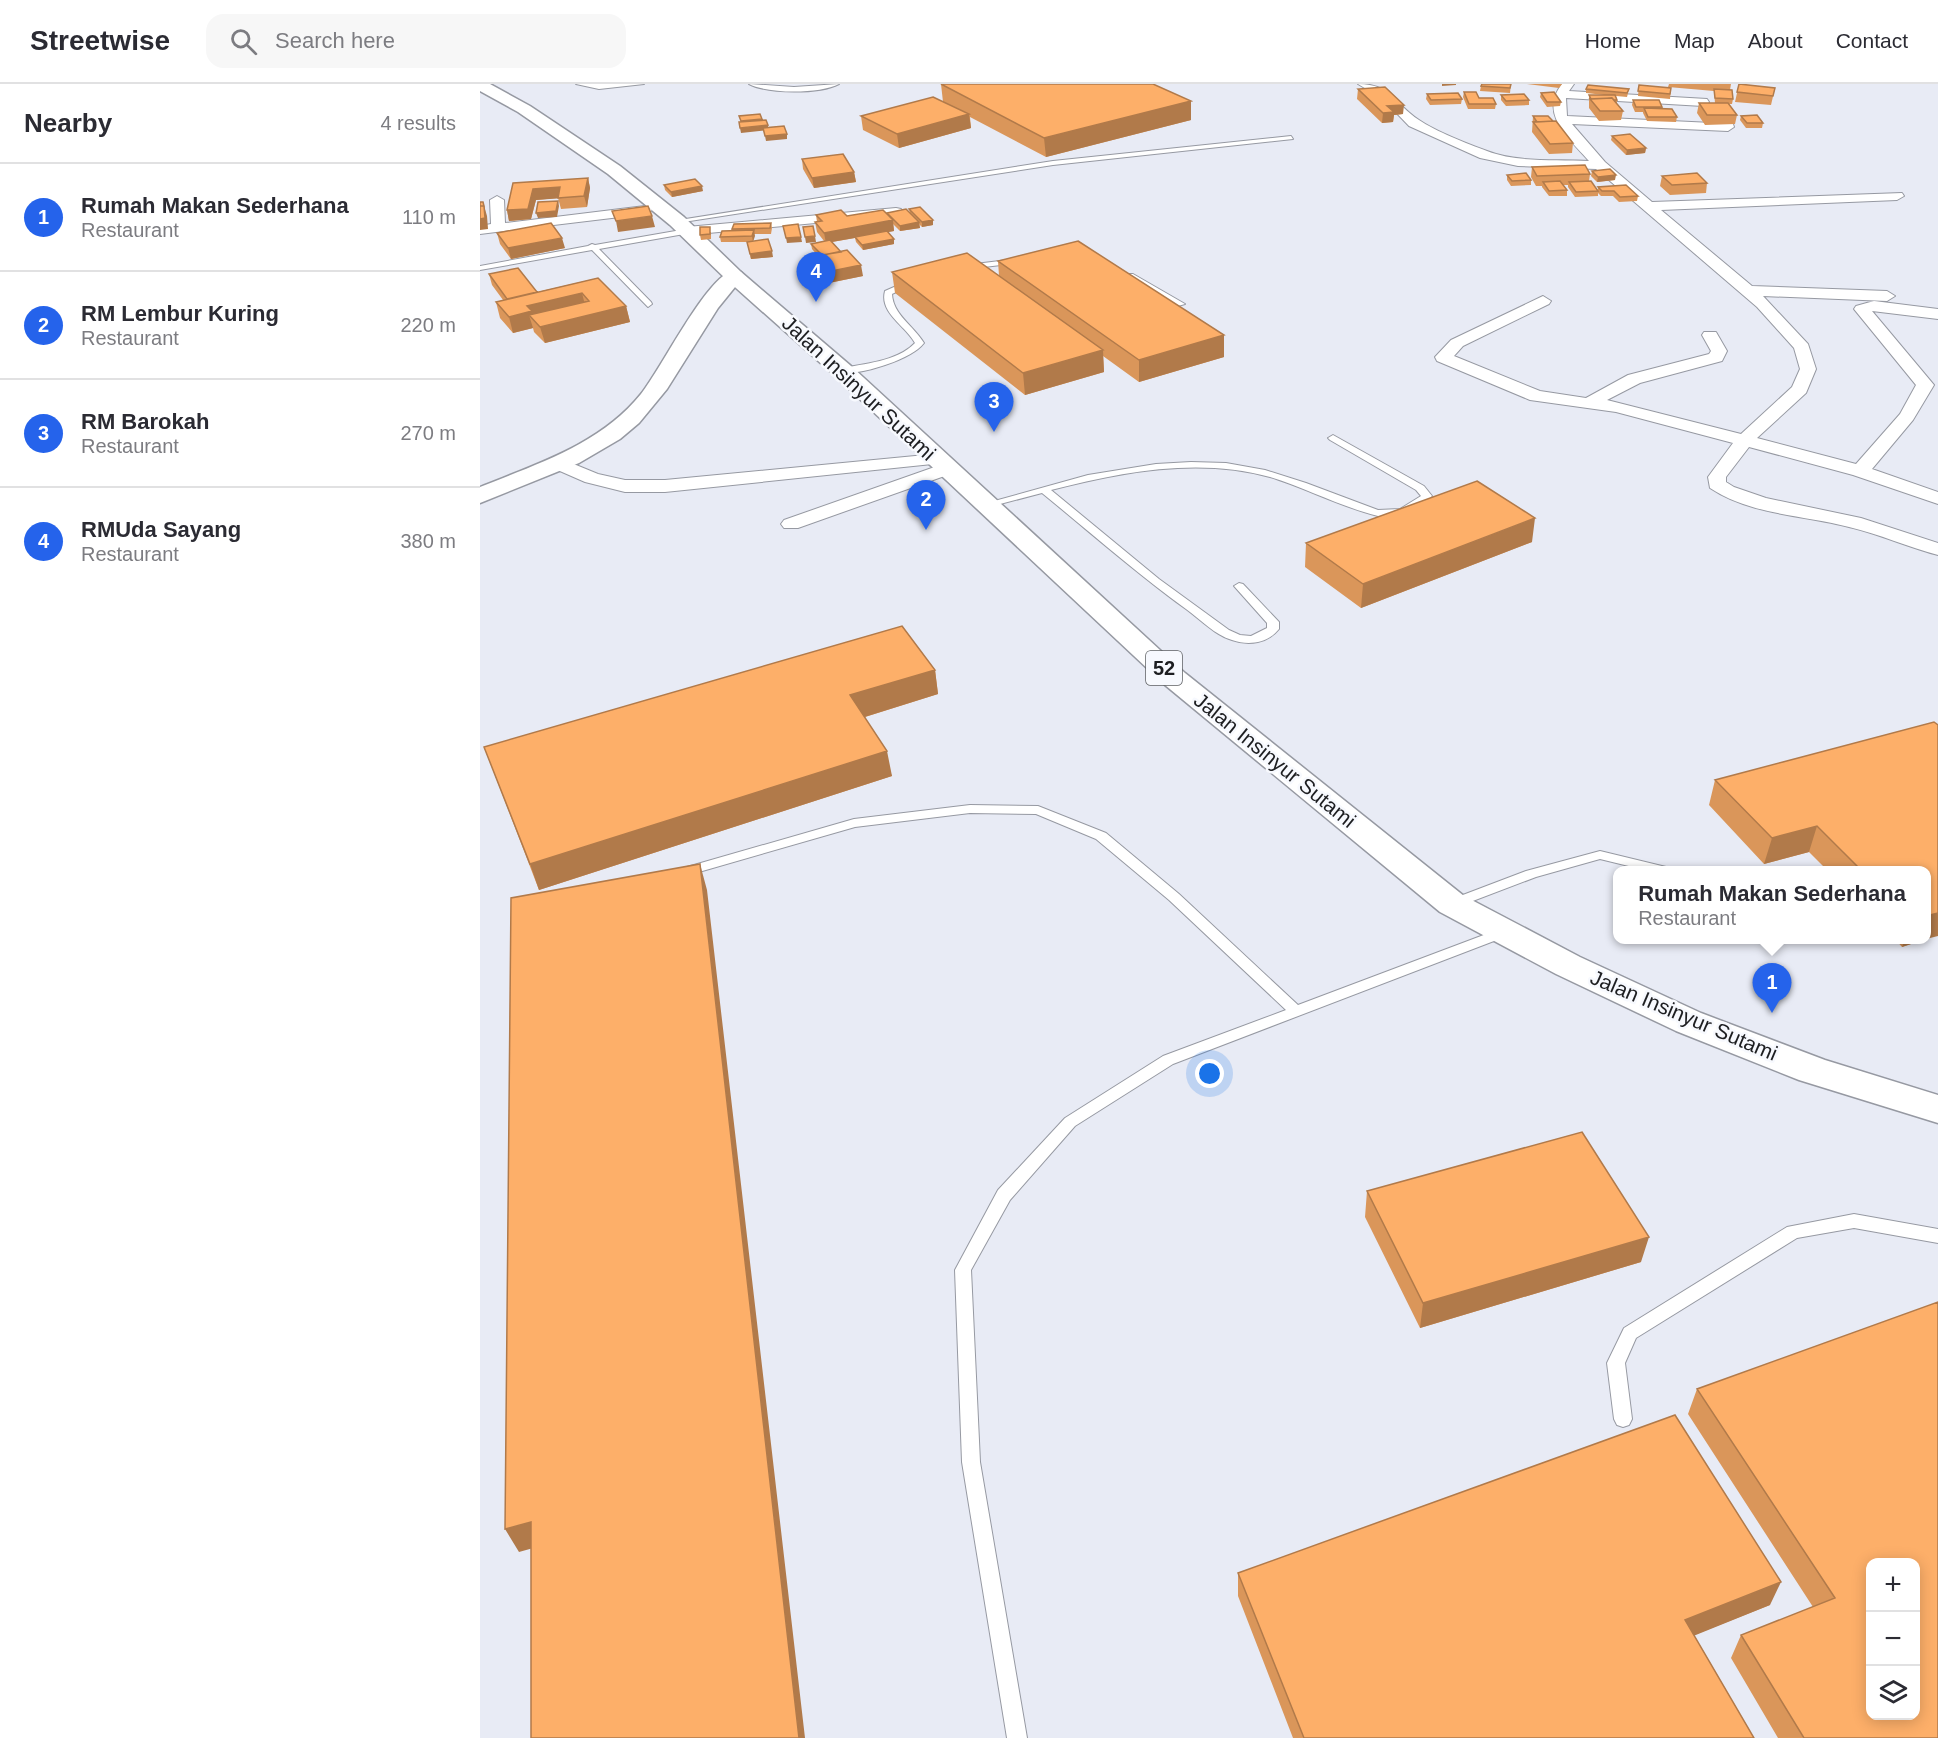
<!DOCTYPE html>
<html lang="en">
<head>
<meta charset="utf-8">
<style>
	body { margin:0; font-family:Arial,sans-serif; background:#f7f7f7; color:#2b2b33 }
	.controls { position:absolute; right:18px; bottom:18px; display:grid; overflow:hidden; border-radius:12px; box-shadow:0 3px 15px #0003 }
	.controls button { width:54px; height:54px; display:grid; place-items:center; padding:0; border:0; border-bottom:2px solid #e1e1e2; background:#fff; color:#2b2b33; font:30px sans-serif }
	.you { position:absolute; left:730px; top:990px; width:21px; height:21px; margin:-15px; border:4px solid #fff; border-radius:50%; background:#1a73e8; box-shadow:0 0 0 9px #1a73e833 }
	.badge { display:grid; place-items:center; width:39px; height:39px; border-radius:50%; background:#2563eb; color:#fff; font-size:20px; font-weight:700 }
	.pin { position:absolute; translate:-50% -50px; filter:drop-shadow(0 2px 3px #0008) }
	.pin::after { content:''; position:absolute; top:32px; width:21px; height:18px; background:inherit; clip-path:polygon(0 0,100% 0,50% 100%) }
	.popup { position:absolute; left:1133px; top:782px; width:318px; height:78px; box-sizing:border-box; display:grid; place-content:center; border-radius:12px; background:#fff; filter:drop-shadow(0 2px 4px #0005); font-size:20px; white-space:nowrap; color:#7c7c81 }
	.popup b { font-size:22px; color:#2b2b33 }
	.popup::after { content:''; position:absolute; left:50%; top:100%; margin-left:-12px; border:12px solid transparent; border-top-color:#fff }
	.list { margin:0; padding:0; list-style:none }
	h2 { display:flex; justify-content:space-between; align-items:center; height:78px; margin:0; padding:0 24px; font-size:26px }
	h2 small { font-size:20px; font-weight:400; color:#7c7c81 }
	.list li { display:grid; grid-template-columns:39px 1fr auto; gap:18px; align-items:center; box-sizing:border-box; height:108px; padding:0 24px; border-top:2px solid #e1e1e2 }
	.list b { display:block; font-size:22px; white-space:nowrap }
	.list p { margin:0; font-size:20px; white-space:nowrap; color:#7c7c81 }
	.list em { font-size:20px; font-style:normal; color:#7c7c81 }
	.icon { flex:none; width:33px; height:33px; fill:none; stroke:currentColor; stroke-width:2; stroke-linecap:round; stroke-linejoin:round }
	.map { position:relative; flex:none; width:1458px; height:1654px; overflow:hidden }
	header { display:flex; align-items:center; gap:36px; box-sizing:border-box; height:84px; padding:0 30px; background:#fff; border-bottom:2px solid #e1e1e2 }
	header strong { font-size:28px }
	nav { display:flex; gap:33px; margin-inline-start:auto; font-size:21px }
	.search { width:420px; height:54px; background:#f7f7f7; display:flex; align-items:center; gap:15px; box-sizing:border-box; padding:0 21px; border-radius:18px; color:#7c7c81; font-size:22px }
	main { display:flex }
	aside { flex:1; background:#fff }
	.map>svg:first-child { display:block }
	.lines { fill:none; stroke-linecap:round; stroke-linejoin:round }
	.service-casing { stroke:#9699a2; stroke-width:2 }
	.minor-casing { stroke:#9699a2; stroke-width:2 }
	.primary-casing { stroke:#9699a2; stroke-width:3 }
	.trunk-casing { stroke:#9699a2; stroke-width:3 }
	.service { fill:#fff; fill-rule:evenodd }
	.minor { fill:#fff; fill-rule:evenodd }
	.primary { fill:#fff; fill-rule:evenodd }
	.trunk { fill:#fff; fill-rule:evenodd }
	.wall { fill:#da965a }
	.shaded-wall { fill:#b17a4a }
	.building { fill:#fdaf69; stroke:#b17a4a; stroke-width:1.5; fill-rule:evenodd }
	.labels { text-anchor:middle; dominant-baseline:central; stroke-width:5; stroke-linejoin:round; paint-order:stroke }
	.shield { fill:#f7f9fe; stroke:#5e6063; stroke-width:1.5 }
	.shield-label { font-size:20px; font-weight:bold; fill:#1d1e21 }
	.street-label { font-size:21px; fill:#1d1e21; stroke:#f7f9fe }
</style>
</head>
<body>
<header>
<strong>Streetwise</strong>
<div class="search"><svg class="icon" aria-label="search" viewBox="0 0 24 24"><circle cx="10" cy="10" r="6"/><path d="M15 15l6 6"/></svg>Search here</div>
<nav><a>Home</a><a>Map</a><a>About</a><a>Contact</a></nav>
</header>
<main>
<aside>
<h2>Nearby<small>4 results</small></h2>
<ul class="list">
<li><span class="badge">1</span><div><b>Rumah Makan Sederhana</b><p>Restaurant</p></div><em>110 m</em></li>
<li><span class="badge">2</span><div><b>RM Lembur Kuring</b><p>Restaurant</p></div><em>220 m</em></li>
<li><span class="badge">3</span><div><b>RM Barokah</b><p>Restaurant</p></div><em>270 m</em></li>
<li><span class="badge">4</span><div><b>RMUda Sayang</b><p>Restaurant</p></div><em>380 m</em></li>
</ul>
</aside>
<div class="map">
<svg width="1458" height="1654" viewBox="0 0 1458 1654">
	<rect width="100%" height="100%" fill="#e8ebf5"/>
	<g class="lines">
		<!-- service casing -->
		<g class="service-casing">
			<path id="service" d="M96,0H164L119,5Z
				M269,0L314,3L359,0C340,10 288,10 269,0Z
				M811,52L813,55L573,81L197,139L193,137L573,77Z
				M207,145H210V149L119,165L171,218L172,220L168,223L112,166L0,186V182L108,162L112,160L115,161Z
				M536,175L540,177L539,179L487,185L483,183L487,181Z
				M647,190H653L705,220L698,222L647,194Z
				M430,196H433V200L412,210C413,231 434,242 444,259C431,276 381,291 360,289V285C384,279 417,278 435,259C426,242 399,229 405,207Z
				M853,351L944,402L952,412C937,428 919,434 898,432C861,423 826,404 790,393C718,373 641,388 571,406L679,495L749,546L760,551L771,552L787,544V539L754,502L759,499L763,500L799,538V545C788,559 769,562 752,556C735,551 721,536 706,525C656,489 610,448 562,409L505,424L500,421L608,391L676,380L711,378L746,379L785,386L826,399L898,426L920,425L941,412L936,406L850,356L848,354Z
				M490,721L558,722L626,749L699,810L818,921L1017,846H1027L1029,849L1027,852L693,980L595,1042L530,1116L491,1186L500,1378L547,1654H527L482,1378L475,1186L518,1106L585,1034L683,972L806,926L689,816L616,755L556,730L490,729L375,743L205,792L198,788L200,785L374,735Z
				M1120,767L1186,783L1188,786H1165L1120,775L1056,793L977,823H967L965,820L967,817L1046,787Z
				M1374,1130L1458,1145V1159L1374,1144L1317,1154L1156,1254L1145,1279L1152,1335L1149,1341L1143,1343L1137,1341L1134,1335L1127,1279L1144,1244L1307,1143Z"/>
		</g>
		<!-- minor casing -->
		<g class="minor-casing">
			<path id="minor" d="M878,0C913,0 914,20 939,36C955,47 988,60 1007,67C1038,79 1076,75 1109,77C1090,55 1058,30 1082,0H1094L1089,7L1227,15L1229,18L1227,21L1223,22L1086,14L1087,32L1253,40L1254,43L1248,47L1092,40L1125,78L1172,118L1422,109L1424,112L1417,116L1181,126L1272,202L1407,207L1415,212L1407,217L1283,212L1328,260L1336,285L1326,309L1277,354L1376,380L1420,330L1436,301L1374,225L1376,222L1394,217L1458,225V235L1392,227L1454,301L1433,336L1392,385L1458,408V420L1373,391L1269,363L1246,393V398L1254,403L1286,414L1381,434L1458,459V471C1428,463 1399,450 1369,443C1324,431 1270,431 1230,404L1228,393L1253,359L1136,328L1050,316L957,277L955,273L971,256L1063,212L1071,217L1069,220L983,262L974,272L1060,307L1106,314L1148,291L1229,270L1231,267L1222,251L1224,248H1236L1247,267L1242,277L1160,299L1127,316L1261,350L1312,303L1320,285L1314,264L1277,223L1116,85L1038,82L1000,74L929,42L903,15Z
				M17,112L24,116L25,139L165,122L172,126L165,130L0,150V142L11,140L10,116Z
				M416,124L421,125L423,128L421,131L207,151L200,147L207,143Z
				M456,370L462,371L465,375L462,379L185,408H145L105,398L73,384L70,380L73,376L79,374L118,390L145,396H185Z
				M466,379L473,381L475,385L473,389L318,444H304L301,440L304,436Z"/>
		</g>
		<!-- primary casing -->
		<g class="primary-casing">
			<path id="primary" d="M254,186L261,188L264,192L238,224L187,305L159,339L140,355L99,379L0,419V403C57,380 121,360 161,310C182,284 226,193 254,186Z"/>
		</g>
		<!-- trunk casing -->
		<g class="trunk-casing">
			<path id="trunk" d="M0,0H10L50,22L140,82L204,133L261,188L371,282L705,589L984,812L1100,873L1221,929L1345,976L1458,1011V1039L1319,996L1196,947L1076,890L960,828L685,601L355,292L247,196L190,141L128,90L38,28L0,7Z"/>
		</g>
		<!-- service -->
		<use href="#service" class="service"/>
		<!-- minor -->
		<use href="#minor" class="minor"/>
		<!-- primary -->
		<use href="#primary" class="primary"/>
		<!-- trunk -->
		<use href="#trunk" class="trunk"/>
	</g>
	<!-- wall -->
	<path class="wall" d="M461,0L711,17V36L566,73L490,33L491,44L419,64L383,46L381,32L463,18Z
		M1031,0L1030,9L1000,7L1001,2Z
		M1047,0H1082L1079,4Z
		M1189,0H1251L1250,6L1253,15L1252,20H1249L1257,31L1255,40L1225,41L1217,29L1219,19H1235L1234,7L1188,3Z
		M1259,0L1295,4L1291,21L1255,18Z
		M1159,1L1191,4L1190,15L1158,12Z
		M878,5L923,30L914,31L913,38L902,39L877,15Z
		M1106,5H1149L1147,13L1136,12L1137,16V20L1143,27L1141,36L1119,37L1109,24V11H1124L1106,9Z
		M984,8L1016,20L1015,25H988L983,13Z
		M1061,9L1081,18L1080,22L1067,23L1060,13Z
		M947,10L982,15L981,20L950,21L946,15Z
		M1021,11L1049,16V21L1026,22L1021,16Z
		M1153,16L1182,23V25L1197,33L1196,38L1167,37L1163,29V28H1155L1152,21Z
		M1053,32L1073,37L1093,59L1092,69L1069,70L1052,48Z
		M1261,32L1283,39L1282,44H1266L1260,36Z
		M1132,52L1166,64L1165,69L1146,71L1131,56Z
		M322,75L374,88L376,98L334,104L323,85Z
		M1052,83L1110,90L1109,97L1118,106V103L1158,112L1157,117L1139,118L1133,112H1121L1118,109V112L1095,113L1088,103V101H1083L1087,106V112H1069L1062,103V102H1056L1051,93Z
		M1112,87L1135,96L1117,98L1111,92Z
		M1027,91L1051,96V101L1031,102L1027,96Z
		M1182,92L1227,99L1226,109L1190,111L1180,102Z
		M108,94L110,104L107,123L81,125L78,114L56,116L51,135L29,137L27,126Z
		M184,101L223,107L192,113L185,106Z
		M429,125L453,136V141L442,143L439,140L440,144L420,147L413,140L414,147L408,148L414,160L383,166L376,158L375,154L352,158L383,192L334,202L324,190L322,179L340,176L339,173L332,165L331,160L344,157L337,148L335,138H337L336,131L367,132L407,131V129H430Z
		M291,139L292,144L291,150H274L273,157L293,173L271,175L267,158H241L240,153L252,147V145Z
		M231,148V155L221,156L220,151Z
		M17,149L85,164L31,175L20,160Z
		M518,177L744,251V273L659,298L623,272L624,288L545,311L415,209L412,188L519,192Z
		M9,190L57,208L118,194L146,222L150,238L65,259L54,248L53,244L33,249L20,234L16,218L23,216L12,201Z
		M1052,458L881,524L825,483L826,459Z
		M455,586L458,610L385,633L412,692L59,806L4,663Z
		M1235,696L1446,786H1347L1329,768L1284,780L1229,721Z
		M1415,855H1446L1422,863Z
		M887,1107L1161,1178L940,1244L885,1133Z
		M1217,1305L1458,1654H1298L1251,1574L1261,1551L1333,1523L1208,1330Z
		M758,1489L1290,1521L1214,1551L1274,1654H813L758,1512Z"/>
	<!-- shaded-wall -->
	<path class="shaded-wall" d="M962,0H976V1L962,2Z
		M711,17V36L566,73L564,54Z
		M924,21L923,30L914,31L913,38L902,39L903,29L907,22Z
		M489,30L491,44L419,64L417,50Z
		M288,41V46L261,49L260,44Z
		M307,50V55L286,57L285,52Z
		M1166,64L1165,69L1146,71L1147,66Z
		M374,88L376,98L334,104L332,94Z
		M1136,91L1135,96L1117,98L1118,93Z
		M108,94L110,104L107,123L104,112Z
		M222,102L223,107L192,113L191,108Z
		M80,103L83,114L56,116L51,135L29,137L27,126L53,105Z
		M78,117L79,122L77,133L58,134L56,129Z
		M3,118L7,132L8,145L0,146V135Z
		M172,132L175,143L138,148L136,137Z
		M413,136L414,147L346,159L344,149Z
		M453,136V141L442,143V138Z
		M439,138L440,144L420,147V142Z
		M274,146L275,152L273,158L272,152Z
		M335,152L336,158L326,159L325,153Z
		M321,153L322,158L307,159L306,154Z
		M82,154L85,164L31,175L28,164Z
		M414,155V160L383,166L382,161Z
		M292,167L293,173L271,175L270,170Z
		M381,181L383,192L334,202L332,191Z
		M102,209L106,225L49,231L53,244L33,249L29,233V218Z
		M146,222L150,238L65,259L60,243Z
		M744,251V273L659,298V276Z
		M623,266L624,288L545,311L543,289Z
		M1055,434L1052,458L881,524L883,500Z
		M455,586L458,610L375,636L370,611Z
		M407,667L412,692L59,806L50,780Z
		M1337,742L1329,768L1284,780L1292,754Z
		M220,780L227,806L325,1654H319Z
		M1458,829V852L1446,855V832Z
		M1425,855H1446L1422,863Z
		M1169,1153L1161,1178L940,1244L943,1219Z
		M51,1438L64,1461L39,1468L25,1445Z
		M1301,1498L1290,1521L1196,1559L1205,1536Z"/>
	<!-- building -->
	<path class="building" d="M461,0H673L711,17L564,54Z
		M1002,0H1031L1030,4L1001,2Z
		M1259,0L1295,4L1293,12L1257,8Z
		M1108,1L1149,5L1147,9L1106,5Z
		M1159,1L1191,4L1190,10L1158,7Z
		M905,3L924,21L907,22L914,28L903,29L878,5Z
		M1234,5L1252,6L1253,15L1235,14Z
		M984,8H996L999,14H1013L1016,20H989Z
		M1074,8L1081,18H1067L1061,9Z
		M978,9L982,15L951,16L947,10Z
		M1044,10L1049,16L1026,17L1021,11Z
		M1109,11H1135L1137,16H1134L1132,14L1111,15Z
		M453,13L489,30L417,50L381,32Z
		M1132,14L1143,27H1120L1110,15Z
		M1153,16H1179L1182,23H1156Z
		M1219,19H1248L1257,31H1227Z
		M1164,24L1192,25L1197,33H1168Z
		M280,30L282,35L261,37L259,32Z
		M1277,31L1283,39H1267L1261,32Z
		M1053,32H1068L1073,37L1057,38Z
		M286,36L288,41L260,44L259,38Z
		M1076,37L1093,59L1070,60L1053,38Z
		M304,42L307,50L285,52L283,44Z
		M1150,50L1166,64L1147,66L1132,52Z
		M363,70L374,88L332,94L322,75Z
		M1105,81L1110,90L1057,92L1052,83Z
		M1130,85L1136,91L1118,93L1112,87Z
		M1046,89L1051,96L1032,97L1027,91Z
		M1217,89L1227,99L1192,101L1182,92Z
		M108,94L104,112L78,114L80,103L53,105L48,125L27,126L33,99Z
		M215,95L222,102L191,108L184,101Z
		M1080,97L1087,106L1069,107L1063,98Z
		M1111,97L1118,107L1096,108L1089,98Z
		M1146,101L1158,112L1140,113L1134,107H1122L1118,103Z
		M78,117L76,127L56,129L58,118Z
		M0,118H3L4,122H0Z
		M0,122H4L5,134L0,135Z
		M168,122L172,132L136,137L132,127Z
		M440,123L453,136L442,138L429,125Z
		M426,125L439,138L420,142L407,129Z
		M361,126L367,132L403,126L413,136L344,149L335,138L342,137L336,131Z
		M71,139L82,154L28,164L17,149Z
		M291,139L290,144L252,145L254,140Z
		M318,140L321,153L306,154L303,142Z
		M333,142L335,152L325,153L323,143Z
		M220,143H230V150L220,151Z
		M274,146L272,152L240,153L242,147Z
		M407,147L414,155L382,161L375,153Z
		M288,155L292,167L270,170L267,158Z
		M350,156L361,168L342,171L331,160Z
		M598,157L744,251L659,276L518,177Z
		M367,166L381,181L332,191L322,179L343,175L339,172Z
		M487,169L623,266L543,289L412,188Z
		M38,184L57,208L27,215L9,190Z
		M118,194L146,222L60,243L49,231L109,217L102,209L47,222L52,227L29,233L16,218Z
		M997,397L1055,434L883,500L826,459Z
		M422,542L455,586L370,611L407,667L50,780L4,663Z
		M1454,638L1458,641V829L1446,832V786H1381L1337,742L1292,754L1235,696Z
		M220,780L319,1654H51V1438L25,1445L31,814Z
		M1102,1048L1169,1153L943,1219L887,1107Z
		M1458,1218V1654H1324L1261,1551L1355,1514L1217,1305ZM1390,1479H1436V1632H1390Z
		M1195,1331L1301,1498L1205,1536L1274,1654H824L758,1489Z"/>
	<g class="labels">
		<!-- shield labels -->
		<rect class="shield" x="666" y="567" width="36" height="34" rx="4.5"/>
		<g class="shield-label">
			<text x="684" y="584">52</text>
		</g>
		<!-- street labels -->
		<g class="street-label">
			<text transform="translate(379 304) rotate(43)">Jalan Insinyur Sutami</text>
			<text transform="translate(795 676) rotate(39)">Jalan Insinyur Sutami</text>
			<text transform="translate(1204 931) rotate(23)">Jalan Insinyur Sutami</text>
		</g>
	</g>
</svg>
<div class="controls">
<button>+</button>
<button>−</button>
<button><svg class="icon" aria-label="layers" viewBox="0 0 24 24"><path d="M12 4l9 5-9 5-9-5zM3 14l9 5 9-5"/></svg></button>
</div>
<div class="you"></div>
<div class="pin badge" style="left:1292px;top:929px">1</div>
<div class="popup"><b>Rumah Makan Sederhana</b>Restaurant</div>
<div class="pin badge" style="left:446px;top:446px">2</div>
<div class="pin badge" style="left:514px;top:348px">3</div>
<div class="pin badge" style="left:336px;top:218px">4</div>
</div>
</main>
</body>
</html>
